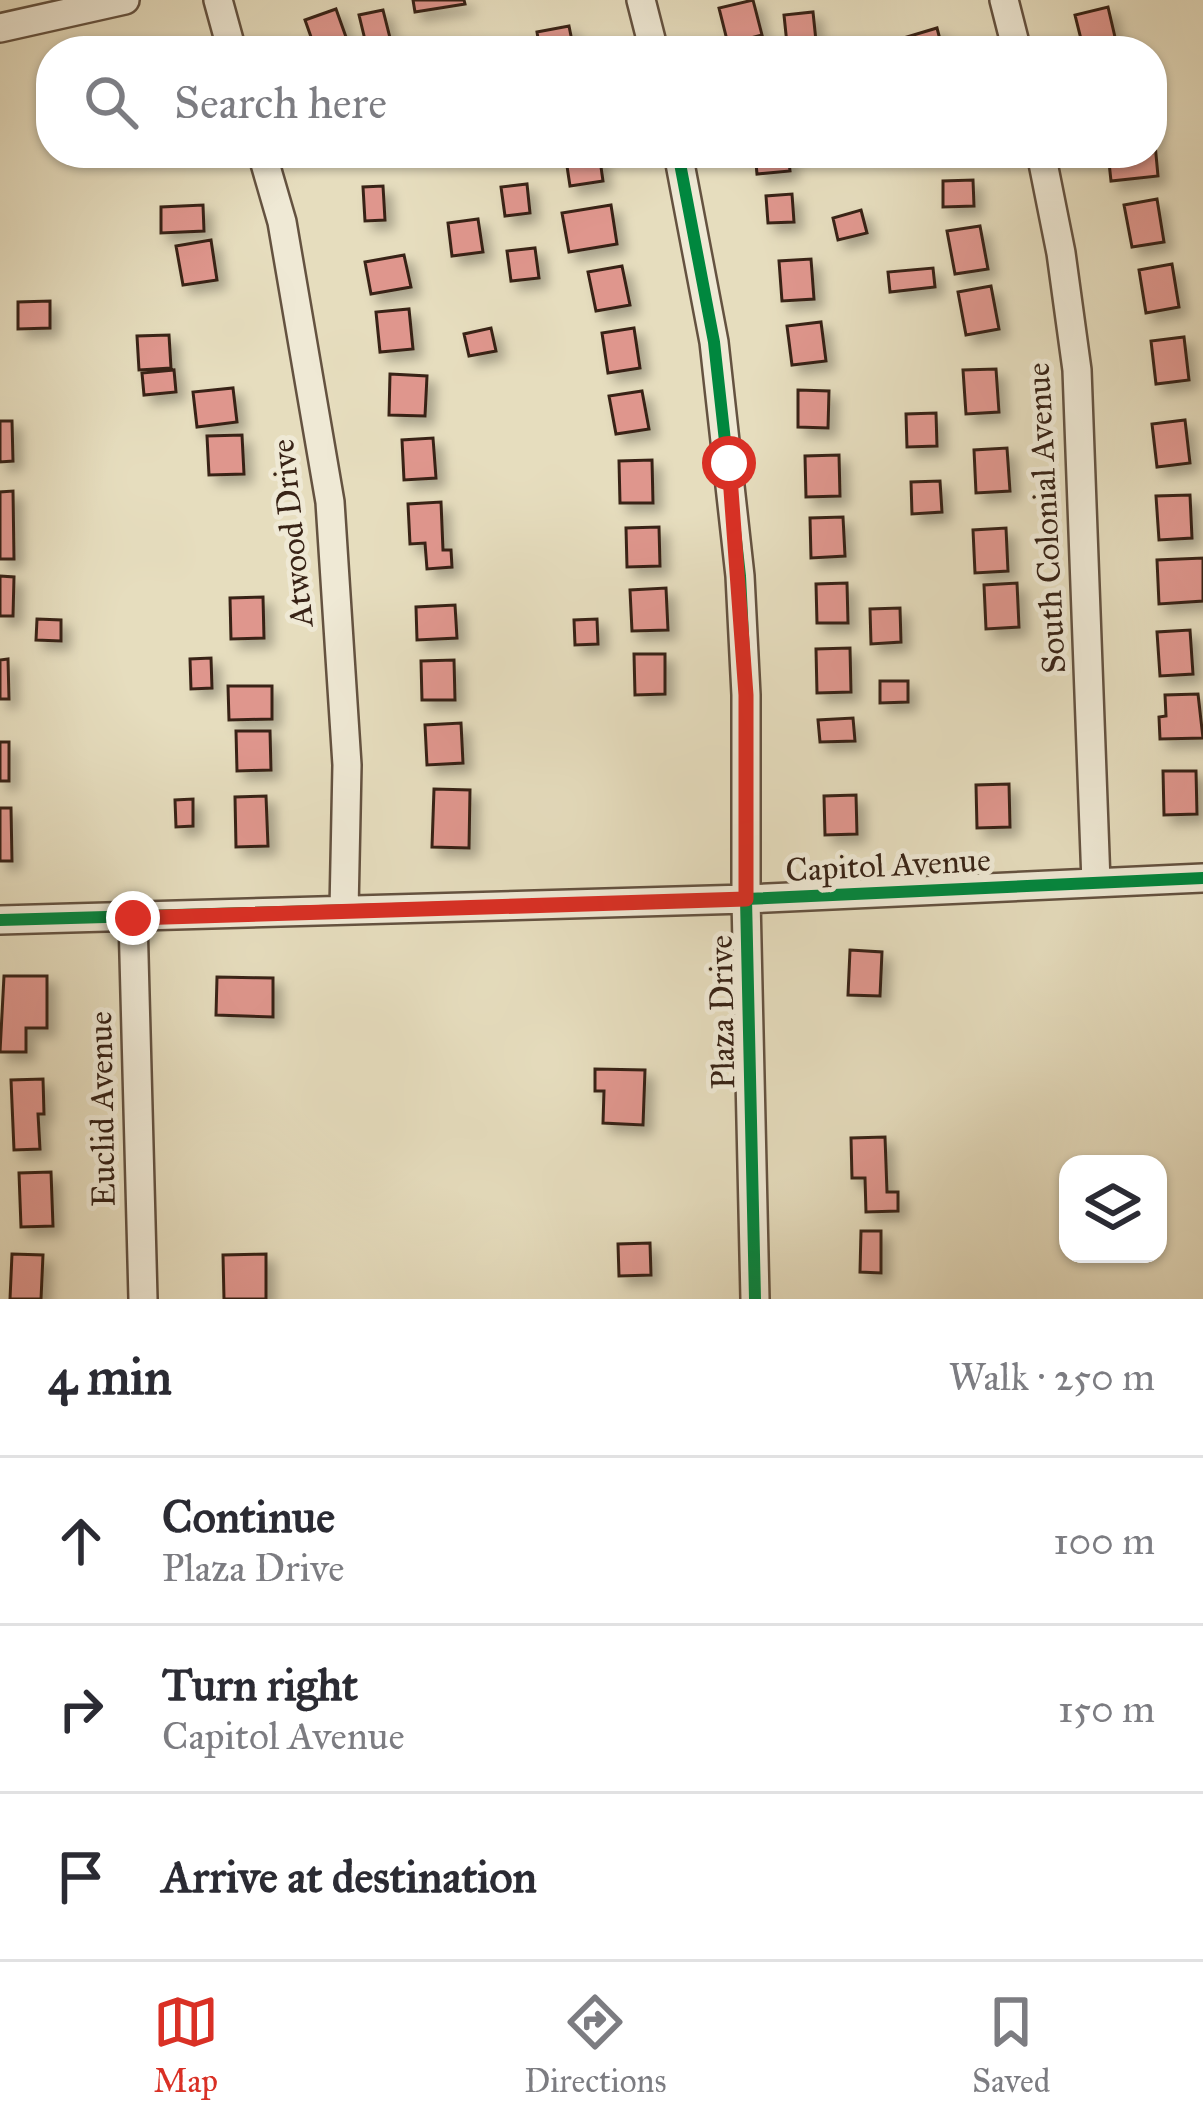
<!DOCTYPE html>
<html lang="en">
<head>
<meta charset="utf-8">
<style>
	body { margin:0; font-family:"IM FELL Great Primer",serif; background:#f2f2f3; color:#2b2b33 }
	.controls { position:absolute; right:36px; bottom:36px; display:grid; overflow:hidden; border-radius:24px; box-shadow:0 3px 9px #0004 }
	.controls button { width:108px; height:108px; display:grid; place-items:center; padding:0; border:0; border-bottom:3px solid #e1e1e2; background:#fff; color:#2b2b33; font:60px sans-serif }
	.stop { position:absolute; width:36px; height:36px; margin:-27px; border:9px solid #d93025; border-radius:50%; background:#fff }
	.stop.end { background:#d93025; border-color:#fff; box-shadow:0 3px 12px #0008 }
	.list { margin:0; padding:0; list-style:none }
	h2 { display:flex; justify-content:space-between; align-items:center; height:156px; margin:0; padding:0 48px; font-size:51px }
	h2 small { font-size:39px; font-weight:400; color:#7c7c81 }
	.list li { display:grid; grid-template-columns:78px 1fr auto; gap:36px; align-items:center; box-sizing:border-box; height:168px; padding:0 48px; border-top:3px solid #e1e1e2 }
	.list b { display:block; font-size:45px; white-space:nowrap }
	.list p { margin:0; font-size:39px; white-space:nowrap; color:#7c7c81 }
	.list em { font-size:39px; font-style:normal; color:#7c7c81 }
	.icon { flex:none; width:66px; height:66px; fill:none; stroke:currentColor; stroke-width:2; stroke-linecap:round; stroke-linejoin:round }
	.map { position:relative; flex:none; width:1203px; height:1299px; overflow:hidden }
	.search { position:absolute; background:#fff; box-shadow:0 3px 9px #0004; left:36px; right:36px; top:36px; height:132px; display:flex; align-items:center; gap:30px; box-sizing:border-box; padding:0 42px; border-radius:48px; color:#7c7c81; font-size:45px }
	.sheet { height:660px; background:#fff }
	nav { display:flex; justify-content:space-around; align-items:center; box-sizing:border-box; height:168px; border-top:3px solid #e1e1e2; background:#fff; font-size:33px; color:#7c7c81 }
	nav a { display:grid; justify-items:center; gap:6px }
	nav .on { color:#d93025 }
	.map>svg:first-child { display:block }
	.building { fill:#df968d; stroke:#382316; stroke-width:3; filter:url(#shadow) }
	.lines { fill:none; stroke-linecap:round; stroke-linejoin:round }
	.minor-casing { stroke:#645240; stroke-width:32 }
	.minor { stroke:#efe9d5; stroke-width:27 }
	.cycleway-casing { stroke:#efe9d5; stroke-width:20 }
	.cycleway { stroke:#00873e; stroke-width:12 }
	.route { stroke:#d93025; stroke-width:15 }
	.labels { text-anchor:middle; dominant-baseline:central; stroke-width:10; stroke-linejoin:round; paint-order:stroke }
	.street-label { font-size:33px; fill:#382316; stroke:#efe9d5 }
</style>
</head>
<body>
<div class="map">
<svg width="1203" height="1299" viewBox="0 0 1203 1299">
	<defs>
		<filter id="shadow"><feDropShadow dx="8" dy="8" stdDeviation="6" flood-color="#0004"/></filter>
	</defs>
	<rect width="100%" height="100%" fill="#e6ddbe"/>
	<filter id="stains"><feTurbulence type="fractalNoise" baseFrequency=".00167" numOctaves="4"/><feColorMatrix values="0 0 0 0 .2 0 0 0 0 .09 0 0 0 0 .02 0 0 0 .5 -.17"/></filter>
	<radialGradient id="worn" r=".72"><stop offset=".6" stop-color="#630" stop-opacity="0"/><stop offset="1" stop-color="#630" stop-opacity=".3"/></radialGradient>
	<!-- building -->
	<path class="building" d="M413,0H464L465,4L415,12Z
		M753,0L762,35L728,44L719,8Z
		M1108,7L1118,50L1084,51L1075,15Z
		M336,9L351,51H316L305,20Z
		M383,10L390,38L366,44L359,15Z
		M813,12L816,41L787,44L784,15Z
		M569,26L574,51H540L537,32Z
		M937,28L943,51H903L900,39Z
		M1154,133L1158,176L1111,181L1108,153H1152Z
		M565,153H599L603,181L570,186Z
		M755,153H788L790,171L757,174Z
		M973,180L974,206L943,207V181Z
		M527,184L530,213L505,216L501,187Z
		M383,186L385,220L365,221L363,187Z
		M792,194L794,222L768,223L766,196Z
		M1157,199L1164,242L1132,247L1124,205Z
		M203,205L204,231L161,233V207Z
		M611,205L617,244L569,252L562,213Z
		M861,210L867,233L838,240L833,218Z
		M478,219L483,252L452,256L448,223Z
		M980,226L988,269L955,274L947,231Z
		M211,240L217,280L183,285L176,246Z
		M535,248L539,278L511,281L507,251Z
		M404,255L411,287L371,294L365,262Z
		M811,259L814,299L782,301L779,261Z
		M1172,264L1179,307L1146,313L1139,270Z
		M622,266L630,305L596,311L588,272Z
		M933,268L935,287L890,292L888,272Z
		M991,286L999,329L966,335L958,292Z
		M50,301V328L18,329V302Z
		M409,309L413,349L380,352L376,312Z
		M821,322L826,361L792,365L787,326Z
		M491,328L496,351L469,356L464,334Z
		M634,328L640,368L608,373L602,333Z
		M169,335L171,368L139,370L137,336Z
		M1184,337L1189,380L1156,384L1151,341Z
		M996,369L999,412L966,414L963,370Z
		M174,370L176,392L144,395L142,373Z
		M390,374L427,376L425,416L389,415Z
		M233,388L237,422L197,427L193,392Z
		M798,390L829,391L828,428L798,427Z
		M642,391L649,429L616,434L609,396Z
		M936,413L937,446L907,447L906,414Z
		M1185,420L1190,463L1157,467L1152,424Z
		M0,421H12L13,461L0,462Z
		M242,435L244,474L209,475L207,436Z
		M433,438L436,478L404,480L402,440Z
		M1007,448L1010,491L976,493L974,450Z
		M839,455L840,496L806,497L805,456Z
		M652,460L653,503H620L619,461Z
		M940,481L942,512L912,514L911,482Z
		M13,491L14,559H0V492Z
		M1190,495L1192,538L1159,540L1156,496Z
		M441,502L443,550H451L452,567L427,569L425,543L410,544L408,504Z
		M843,517L845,556L811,558L810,518Z
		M659,527L660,566L627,567L626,528Z
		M1006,528L1008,571L975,573L973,530Z
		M1203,558V601L1159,604L1157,560Z
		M0,576L14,577L13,616H0Z
		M847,583L848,623H817L816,584Z
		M1017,583L1019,627L986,629L984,585Z
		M666,588L668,630L632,631L630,590Z
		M263,597L264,638L231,639L230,598Z
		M455,605L457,638L417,640L416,607Z
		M900,608L901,642L871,644L870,609Z
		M37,619L61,620V641L36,640Z
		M597,619L598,644L575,645L574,620Z
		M1190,630L1193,674L1160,676L1157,632Z
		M850,648L851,692L817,693L816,649Z
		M634,654H665V694L635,695Z
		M211,658L212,688L191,689L190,659Z
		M8,659L9,699H0V660Z
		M454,660L455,700H422L421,661Z
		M880,681H908V702L880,703Z
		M228,686H272V719L229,720Z
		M1198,694L1203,738L1160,739L1159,717L1166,716L1165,695Z
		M853,718L855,741L820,742L818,720Z
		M461,723L463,763L427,765L425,725Z
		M236,731H270L271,770L237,771Z
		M0,742H9V781H0Z
		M1163,771H1196L1197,814L1164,815Z
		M1009,784L1010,827L977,828L976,785Z
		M434,789L470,790L469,848L432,847Z
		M856,795L857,834L825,835L824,796Z
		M266,796L268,846L236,847L235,797Z
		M193,799V826L176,827L175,800Z
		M0,808H11L12,861H0Z
		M850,950L882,952L880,996L848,995Z
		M4,976H47V1028H26V1052H0Z
		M217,977L273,978V1017L216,1015Z
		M595,1069L645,1070L643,1125L603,1123L604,1091H595Z
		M43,1079L44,1114H38L40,1149L14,1150L11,1080Z
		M885,1137L887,1192H898V1211L866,1212L865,1178H852L851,1138Z
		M51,1172L53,1226L21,1227L19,1173Z
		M861,1231H881V1273L860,1272Z
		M650,1243L651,1275L619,1276L618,1244Z
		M12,1254L43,1255L41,1299H10Z
		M266,1254V1299H224L223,1255Z"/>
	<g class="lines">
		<!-- minor casing -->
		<g class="minor-casing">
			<path id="minor" d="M218,0L232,51
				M641,0L654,51
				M1004,0L1017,51
				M0,28L125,0
				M262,153L282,222L330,502L347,765L344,910
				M678,153L714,342L740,576L746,695V899L755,1299
				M1041,153L1061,253L1077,370L1096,882
				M133,918L143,1299
				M0,920L746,899L1203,878"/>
		</g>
		<!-- minor -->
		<use href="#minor" class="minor"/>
		<!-- cycleway casing -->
		<g class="cycleway-casing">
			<path id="cycleway" d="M678,153L714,342L740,576L746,695V899L755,1299
				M0,920L746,899L1203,878"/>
		</g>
		<!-- cycleway -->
		<use href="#cycleway" class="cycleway"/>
	</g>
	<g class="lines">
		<!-- route -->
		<path class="route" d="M133,918L746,899V695L729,463"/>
	</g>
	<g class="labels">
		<!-- street labels -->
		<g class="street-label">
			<text transform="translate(1046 518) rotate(-93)">South Colonial Avenue</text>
			<text transform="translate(292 533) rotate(-96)">Atwood Drive</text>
			<text transform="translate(888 865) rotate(-3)">Capitol Avenue</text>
			<text transform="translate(722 1012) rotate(-91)">Plaza Drive</text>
			<text transform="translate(102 1109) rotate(-91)">Euclid Avenue</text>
		</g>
	</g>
	<rect width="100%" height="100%" filter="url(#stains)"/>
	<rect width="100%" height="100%" fill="url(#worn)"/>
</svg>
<div class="controls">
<button><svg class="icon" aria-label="layers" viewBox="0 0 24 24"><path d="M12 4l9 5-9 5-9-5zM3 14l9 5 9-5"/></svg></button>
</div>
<div class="stop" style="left:729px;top:463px"></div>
<div class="stop end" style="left:133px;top:918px"></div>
<div class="search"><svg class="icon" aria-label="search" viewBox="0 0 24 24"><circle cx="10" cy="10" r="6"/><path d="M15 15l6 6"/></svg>Search here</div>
</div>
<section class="sheet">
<h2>4 min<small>Walk · 250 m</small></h2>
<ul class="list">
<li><svg class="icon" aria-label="ahead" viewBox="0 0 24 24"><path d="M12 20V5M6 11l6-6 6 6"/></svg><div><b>Continue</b><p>Plaza Drive</p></div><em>100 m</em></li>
<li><svg class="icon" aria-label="right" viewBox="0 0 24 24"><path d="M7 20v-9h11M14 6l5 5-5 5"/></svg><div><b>Turn right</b><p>Capitol Avenue</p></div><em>150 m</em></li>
<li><svg class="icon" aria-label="arrive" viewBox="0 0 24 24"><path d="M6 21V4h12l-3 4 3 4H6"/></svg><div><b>Arrive at destination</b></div></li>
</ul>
</section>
<nav>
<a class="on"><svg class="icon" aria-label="map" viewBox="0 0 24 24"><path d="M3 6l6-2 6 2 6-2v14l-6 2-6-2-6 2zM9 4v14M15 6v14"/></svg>Map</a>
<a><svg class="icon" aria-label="directions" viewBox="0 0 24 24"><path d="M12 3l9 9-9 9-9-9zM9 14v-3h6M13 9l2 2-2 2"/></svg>Directions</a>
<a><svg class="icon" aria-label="saved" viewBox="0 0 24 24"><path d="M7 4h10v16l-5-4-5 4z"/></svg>Saved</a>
</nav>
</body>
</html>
